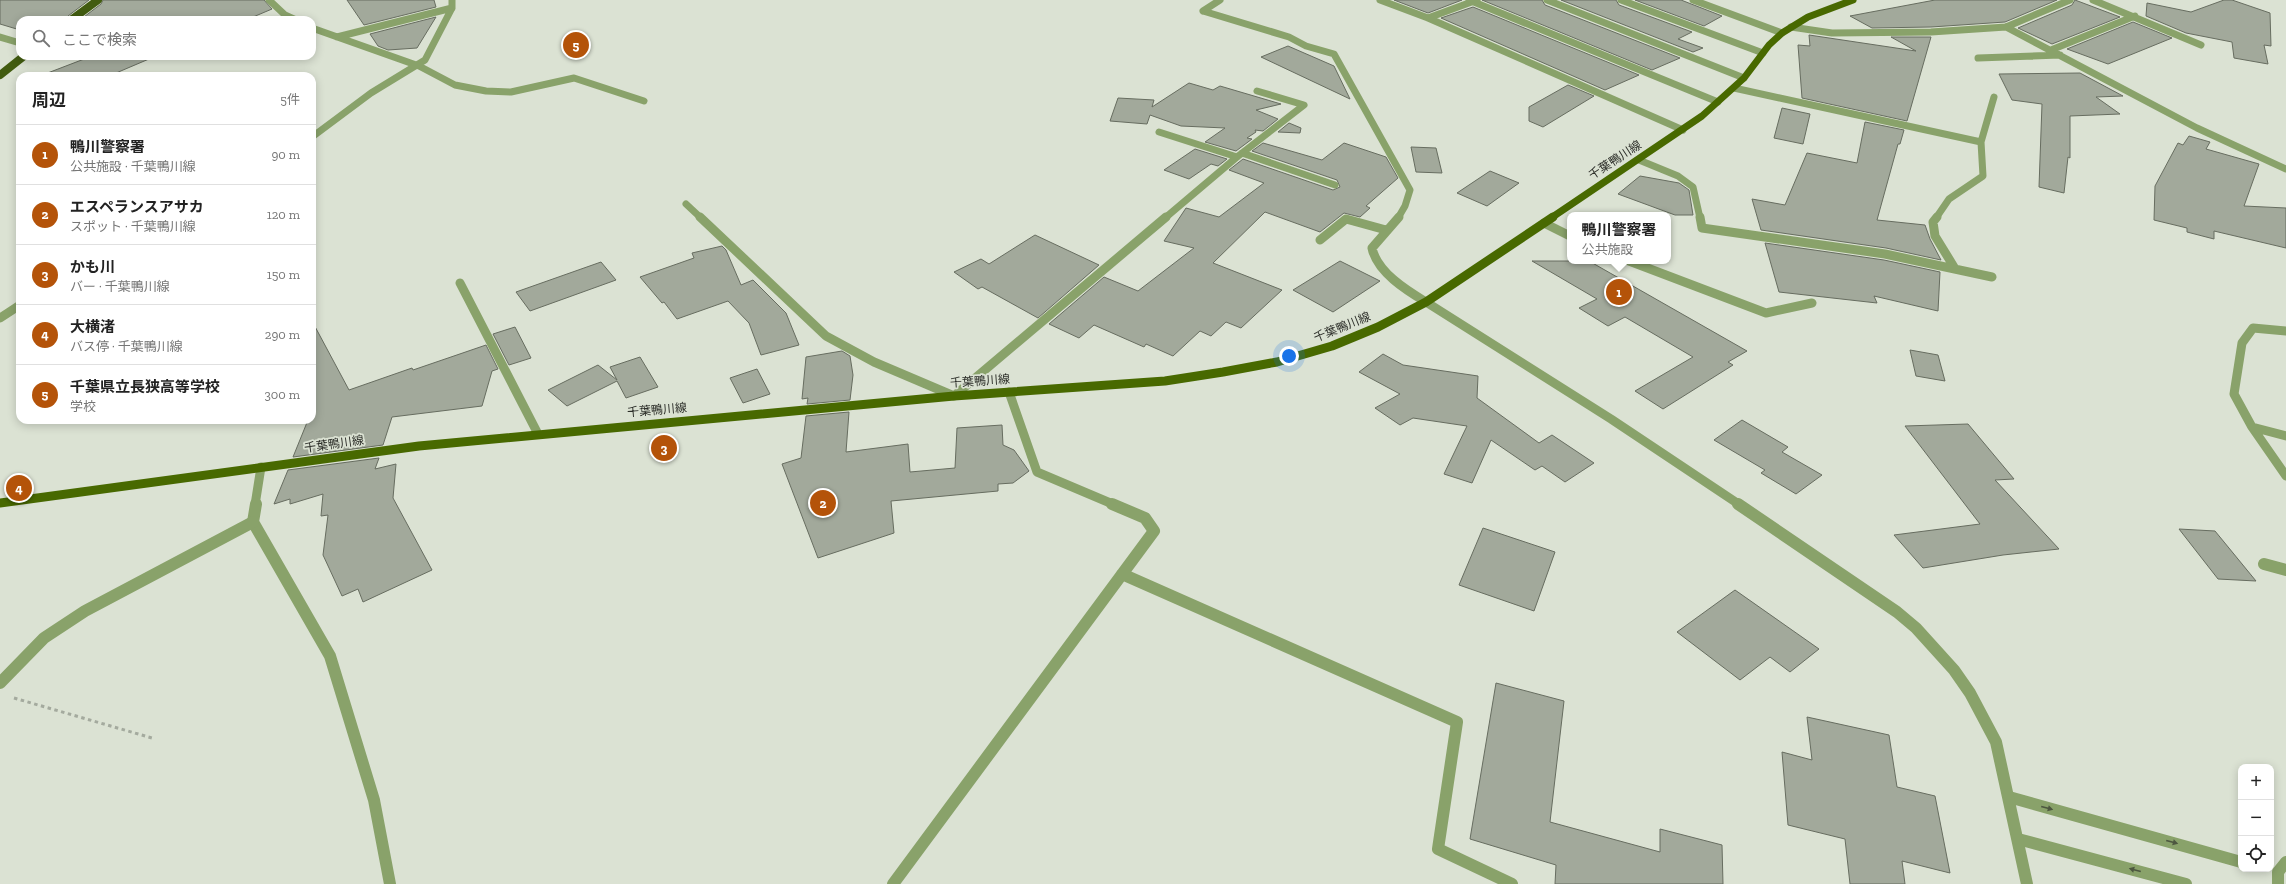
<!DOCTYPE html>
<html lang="ja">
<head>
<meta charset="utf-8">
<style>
	body { margin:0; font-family:"Zilla Slab","Noto Sans JP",serif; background:#f2f2f2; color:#222 }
	.controls { position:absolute; right:12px; bottom:12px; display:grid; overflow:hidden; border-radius:8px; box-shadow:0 2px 10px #0003 }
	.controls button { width:36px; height:36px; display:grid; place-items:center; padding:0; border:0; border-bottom:1px solid #e0e0e0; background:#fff; color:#222; font:20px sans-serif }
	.you { position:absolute; left:1289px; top:356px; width:14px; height:14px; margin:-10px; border:3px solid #fff; border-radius:50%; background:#1a73e8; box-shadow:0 0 0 6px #1a73e833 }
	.badge { display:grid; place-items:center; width:26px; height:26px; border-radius:50%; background:#b45309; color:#fff; font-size:13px; font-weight:700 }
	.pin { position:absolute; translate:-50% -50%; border:2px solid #fff; box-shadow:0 1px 4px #0006 }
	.popup { position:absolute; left:1567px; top:212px; width:104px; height:52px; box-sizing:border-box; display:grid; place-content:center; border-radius:8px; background:#fff; filter:drop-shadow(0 1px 3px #0005); font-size:13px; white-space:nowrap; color:#767676 }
	.popup b { font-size:15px; color:#222 }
	.popup::after { content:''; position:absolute; left:50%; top:100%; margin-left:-8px; border:8px solid transparent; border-top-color:#fff }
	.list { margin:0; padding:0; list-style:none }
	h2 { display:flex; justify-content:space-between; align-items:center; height:52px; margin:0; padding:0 16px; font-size:17px }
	h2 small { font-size:13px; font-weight:400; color:#767676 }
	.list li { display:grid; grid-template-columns:26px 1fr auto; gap:12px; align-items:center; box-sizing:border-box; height:60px; padding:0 16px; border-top:1px solid #e0e0e0 }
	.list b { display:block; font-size:15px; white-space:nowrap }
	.list p { margin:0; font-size:13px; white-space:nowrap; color:#767676 }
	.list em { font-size:13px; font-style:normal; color:#767676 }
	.icon { flex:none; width:22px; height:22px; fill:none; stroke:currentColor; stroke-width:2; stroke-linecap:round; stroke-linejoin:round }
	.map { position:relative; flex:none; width:2286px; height:884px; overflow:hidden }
	.search { position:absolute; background:#fff; box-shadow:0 2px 10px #0003; left:16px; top:16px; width:300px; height:44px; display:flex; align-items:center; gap:10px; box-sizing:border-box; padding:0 14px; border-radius:12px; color:#767676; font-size:15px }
	.panel { position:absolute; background:#fff; box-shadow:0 2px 10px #0003; left:16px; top:72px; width:300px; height:352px; border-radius:12px }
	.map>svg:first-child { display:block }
	.building { fill:#a2a99b; stroke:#676d60 }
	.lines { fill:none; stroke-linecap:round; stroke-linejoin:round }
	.path { stroke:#a4aa9e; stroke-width:3; stroke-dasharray:3.5 3.5; stroke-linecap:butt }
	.service-far1 { stroke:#89a26a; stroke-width:9 }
	.service { stroke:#89a26a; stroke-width:12 }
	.minor-far2 { stroke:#89a26a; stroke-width:7 }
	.minor-far1 { stroke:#89a26a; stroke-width:9 }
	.minor { stroke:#89a26a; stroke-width:12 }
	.tertiary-far1 { stroke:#89a26a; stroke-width:9 }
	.tertiary { stroke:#89a26a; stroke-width:12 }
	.primary-far1 { stroke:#486900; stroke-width:7 }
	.primary { stroke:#486900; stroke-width:9 }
	.trunk { stroke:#425c10; stroke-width:8 }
	.oneway { fill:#4d5740 }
	.labels { text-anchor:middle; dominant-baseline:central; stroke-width:3.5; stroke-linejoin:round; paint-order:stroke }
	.street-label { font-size:12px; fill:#2c2e29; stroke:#dbe2d3 }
</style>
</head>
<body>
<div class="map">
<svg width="2286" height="884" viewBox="0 0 2286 884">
	<rect width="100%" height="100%" fill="#dbe2d3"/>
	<!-- building -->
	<path class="building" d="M0,0H89L68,16L66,20H20V30L0,24Z
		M103,0H264L272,9L246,20H80L101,4Z
		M347,0H434L436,7L364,25Z
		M1394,0H1462L1428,13Z
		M1482,0H1542L1545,5L1680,58L1652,70Z
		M1561,0H1616L1619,5L1692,32L1678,39L1703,48L1693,52Z
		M1635,0H1681L1722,16L1704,26Z
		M1935,0H2057L2005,22L1931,27L1872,28L1850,16Z
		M2075,0L2120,17L2052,44L2018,28L2072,5Z
		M2224,0H2232L2270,13L2271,46L2264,45L2268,64L2234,58L2232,42L2186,33L2146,16L2147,3L2191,12Z
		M1473,7L1639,75L1605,90L1441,18Z
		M436,17L417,48L388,50L378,46L370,34Z
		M2133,22L2172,38L2108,64L2067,49Z
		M1809,35L1916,51L1891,37H1931L1907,121L1802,98L1798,45L1810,46Z
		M1288,46L1334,66L1350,99L1261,57Z
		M92,56H156L109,76H45V74Z
		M2080,73L2123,96L2096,97L2120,114L2070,116V158L2068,157L2064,193L2039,187L2042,104L2012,100L1999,74Z
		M1189,83L1213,90L1220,86L1281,104L1256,110L1278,119L1263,131L1255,130L1256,132L1247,138L1252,139L1236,151L1205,142L1225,128L1181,126L1150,115L1147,124L1110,121L1118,98L1154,100L1152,107Z
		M1568,85L1594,96L1543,127L1529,121V107Z
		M1782,108L1810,114L1803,144L1774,138Z
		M1865,122L1904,130L1900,144H1898L1877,220L1925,225L1930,239L1941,260L1886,248L1761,230L1752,199L1785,205L1807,153L1857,163Z
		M1289,123L1301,128L1300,133L1278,132Z
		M2189,136L2210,142L2206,149L2259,164L2244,206L2286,208V248L2214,231V239L2187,232V228L2154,220L2155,186L2178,143L2183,145Z
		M1263,143L1322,160L1344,143L1386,157L1398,178L1366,206L1370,208L1360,217L1344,213L1320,232L1265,212L1213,263L1282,290L1241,328L1226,322L1211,336L1200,331L1173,356L1146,344L1144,347L1094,325L1079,338L1049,324L1104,277L1138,291L1194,248L1164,241L1186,208L1219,217L1264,183L1229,170L1243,159L1333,190L1340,187L1337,180L1252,151Z
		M1411,147L1436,148L1442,173L1416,172Z
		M1195,149L1227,159L1218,166L1211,164L1189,179L1164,170Z
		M1490,171L1519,183L1487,206L1457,193Z
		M1640,176L1679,183L1689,190L1693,215H1675L1618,194Z
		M1035,235L1099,265L1038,318L982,287L978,289L954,272L981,259L989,264Z
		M1765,243L1884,260L1940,272L1938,311L1874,296L1877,303L1779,292Z
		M722,246L726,250L741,285L753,280L786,313L799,345L761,355L749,323L728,301L677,319L664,302L662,303L640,277L694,258L692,253Z
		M1340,261L1380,281L1333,312L1293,290Z
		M1532,261H1589L1747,351L1728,362L1733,365L1663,409L1635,391L1693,357L1625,317L1608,326L1579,308L1597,299Z
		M601,262L616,280L530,311L516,292Z
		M312,321L349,390L412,368L413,370L486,345L498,369L492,371L482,406L392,417L383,445L293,457L308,420H312Z
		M515,327L531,358L509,365L493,334Z
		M1910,350L1938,355L1945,381L1916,376Z
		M842,351L850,356L853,375L850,400L807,404L808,398L802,399L806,357Z
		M1383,354L1403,365L1478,376L1477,398L1539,443L1552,435L1594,463L1565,482L1542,466L1535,470L1491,440L1472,483L1444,474L1467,426L1413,418L1400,425L1375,408L1400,394L1359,372Z
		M640,357L658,387L626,398L617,381L567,406L548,390L598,365L617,380L610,367Z
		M757,369L770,394L743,403L730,378Z
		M849,412L846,452L908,444L910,472L955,468L957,428L1002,425L1003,445L1014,450L1029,471L1013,483L998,484V491L891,501L894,533L818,558L782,464L801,458L806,416Z
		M1742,420L1788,447L1782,452L1822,475L1796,494L1761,473L1765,470L1714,440Z
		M1968,424L2014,479L1995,480L2059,549L2003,555L1923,568L1894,535L1980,524L1905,426Z
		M379,458L375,469L396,464L393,498L432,570L363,602L358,589L342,596L323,555L328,515L321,516L323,494L290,504V499L274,504L288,470Z
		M1483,528L1555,552L1534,611L1459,585Z
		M2179,529L2215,531L2256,581L2218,579Z
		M1735,590L1819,649L1790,672L1770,657L1740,680L1677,632Z
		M1496,683L1564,701L1550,822L1660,852V829L1722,845L1723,884H1555L1556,865L1470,839Z
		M1807,717L1889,735L1897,787L1935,796L1950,873L1902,861L1905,884H1850L1845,839L1788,825L1782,752L1812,760Z"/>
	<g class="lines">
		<!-- path -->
		<path class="path" d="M14,698L152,738"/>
		<!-- service-far1 -->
		<path class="service-far1" d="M255,505L261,467"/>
		<!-- service -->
		<path class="service" d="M256,504L253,522L330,656L374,800L390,884
			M2009,797L2241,862
			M2018,839L2186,884
			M2278,884V872L2286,862"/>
		<!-- minor-far2 -->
		<path class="minor-far2" d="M269,0L285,15L296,20
			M1380,0L1428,18L1683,130
			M1469,0L1718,102
			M1547,0L1744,78
			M1621,0L1763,53
			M1693,0L1782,33
			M2093,0L2201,45
			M1203,11L1289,37L1306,46L1334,54L1410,190L1405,206L1398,218
			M1203,11L1220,0
			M1428,18L1477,0
			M1791,27L1832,33L1931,32L2006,27L2070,0
			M2006,27L2197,128L2286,169
			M312,28L419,66L455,85L486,91L511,92L574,78L644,101
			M0,37L20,43
			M337,37L452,8
			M2051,50L2135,16
			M1978,58L2060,55
			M1734,88L1981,142
			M1159,132L1237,157
			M312,137L371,93L425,60L452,8V0
			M1242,153L1335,185
			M1639,160L1678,176L1693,187L1700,218
			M686,204L701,218
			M1165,218L1237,157L1304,105L1257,91
			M1936,218L1949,199L1983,176L1981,142L1994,97"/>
		<!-- minor-far1 -->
		<path class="minor-far1" d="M700,217L826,336L874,362L954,396L1166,217
			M1399,217L1372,248C1377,272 1406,290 1426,302
			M1700,217L1702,228L1885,254L1992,277
			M1937,217L1933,222L1935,236L1954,267
			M1544,223L1570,236
			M1320,240L1346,219L1386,230
			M1629,261L1766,313L1812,303
			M460,283L538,434
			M0,318L20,305
			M2286,331L2253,328L2242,343L2234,394L2252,427L2286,476
			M1009,392L1037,472L1115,505
			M2252,427L2286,436"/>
		<!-- minor -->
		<path class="minor" d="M2264,564L2286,570
			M1122,574L1457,722L1438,849L1512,884
			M0,683L44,638L85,611L253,522
			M893,884L1154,531L1145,518L1112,504"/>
		<!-- tertiary-far1 -->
		<path class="tertiary-far1" d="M1426,302L1611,419L1740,505"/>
		<!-- tertiary -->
		<path class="tertiary" d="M1738,504L1897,612L1916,628L1954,670L1970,693L1996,742L2027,884"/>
		<!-- primary-far1 -->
		<path class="primary-far1" d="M1551,218L1702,116L1744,78L1769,45L1782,33L1808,17L1853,0"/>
		<!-- primary -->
		<path class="primary" d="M0,503L419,446L954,396L1165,381L1223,372L1277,362L1332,346L1378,327L1426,302L1553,217"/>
		<!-- trunk -->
		<path class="trunk" d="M71,20L98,0
			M0,75L24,56"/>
	</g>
	<!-- one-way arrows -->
	<defs><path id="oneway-solid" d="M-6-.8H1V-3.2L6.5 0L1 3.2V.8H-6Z"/></defs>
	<g class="oneway">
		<use href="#oneway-solid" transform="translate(2047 808) rotate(15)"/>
		<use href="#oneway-solid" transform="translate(2172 842) rotate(15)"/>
		<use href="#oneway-solid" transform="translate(2135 870) rotate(-165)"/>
	</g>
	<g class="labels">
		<!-- street labels -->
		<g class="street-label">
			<text transform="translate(1615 160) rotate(-33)">千葉鴨川線</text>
			<text transform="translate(1342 327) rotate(-22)">千葉鴨川線</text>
			<text transform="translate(980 381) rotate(-4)">千葉鴨川線</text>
			<text transform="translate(657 410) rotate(-5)">千葉鴨川線</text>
			<text transform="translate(334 444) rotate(-8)">千葉鴨川線</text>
		</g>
	</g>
</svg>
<div class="controls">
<button>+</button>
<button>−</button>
<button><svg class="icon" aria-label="locate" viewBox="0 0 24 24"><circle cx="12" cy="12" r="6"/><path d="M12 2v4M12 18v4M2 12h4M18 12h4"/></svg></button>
</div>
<div class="you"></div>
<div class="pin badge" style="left:1619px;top:292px">1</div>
<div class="popup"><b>鴨川警察署</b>公共施設</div>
<div class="pin badge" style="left:823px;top:503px">2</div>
<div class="pin badge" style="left:664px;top:448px">3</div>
<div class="pin badge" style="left:19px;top:488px">4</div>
<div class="pin badge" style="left:576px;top:45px">5</div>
<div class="search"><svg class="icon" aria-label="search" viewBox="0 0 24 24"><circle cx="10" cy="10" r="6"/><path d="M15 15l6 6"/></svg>ここで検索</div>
<section class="panel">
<h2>周辺<small>5件</small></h2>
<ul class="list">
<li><span class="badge">1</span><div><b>鴨川警察署</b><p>公共施設 · 千葉鴨川線</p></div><em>90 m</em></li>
<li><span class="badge">2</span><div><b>エスペランスアサカ</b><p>スポット · 千葉鴨川線</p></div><em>120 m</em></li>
<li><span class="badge">3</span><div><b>かも川</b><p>バー · 千葉鴨川線</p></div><em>150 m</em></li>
<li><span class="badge">4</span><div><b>大横渚</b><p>バス停 · 千葉鴨川線</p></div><em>290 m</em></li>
<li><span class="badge">5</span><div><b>千葉県立長狭高等学校</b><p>学校</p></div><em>300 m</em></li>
</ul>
</section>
</div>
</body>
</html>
